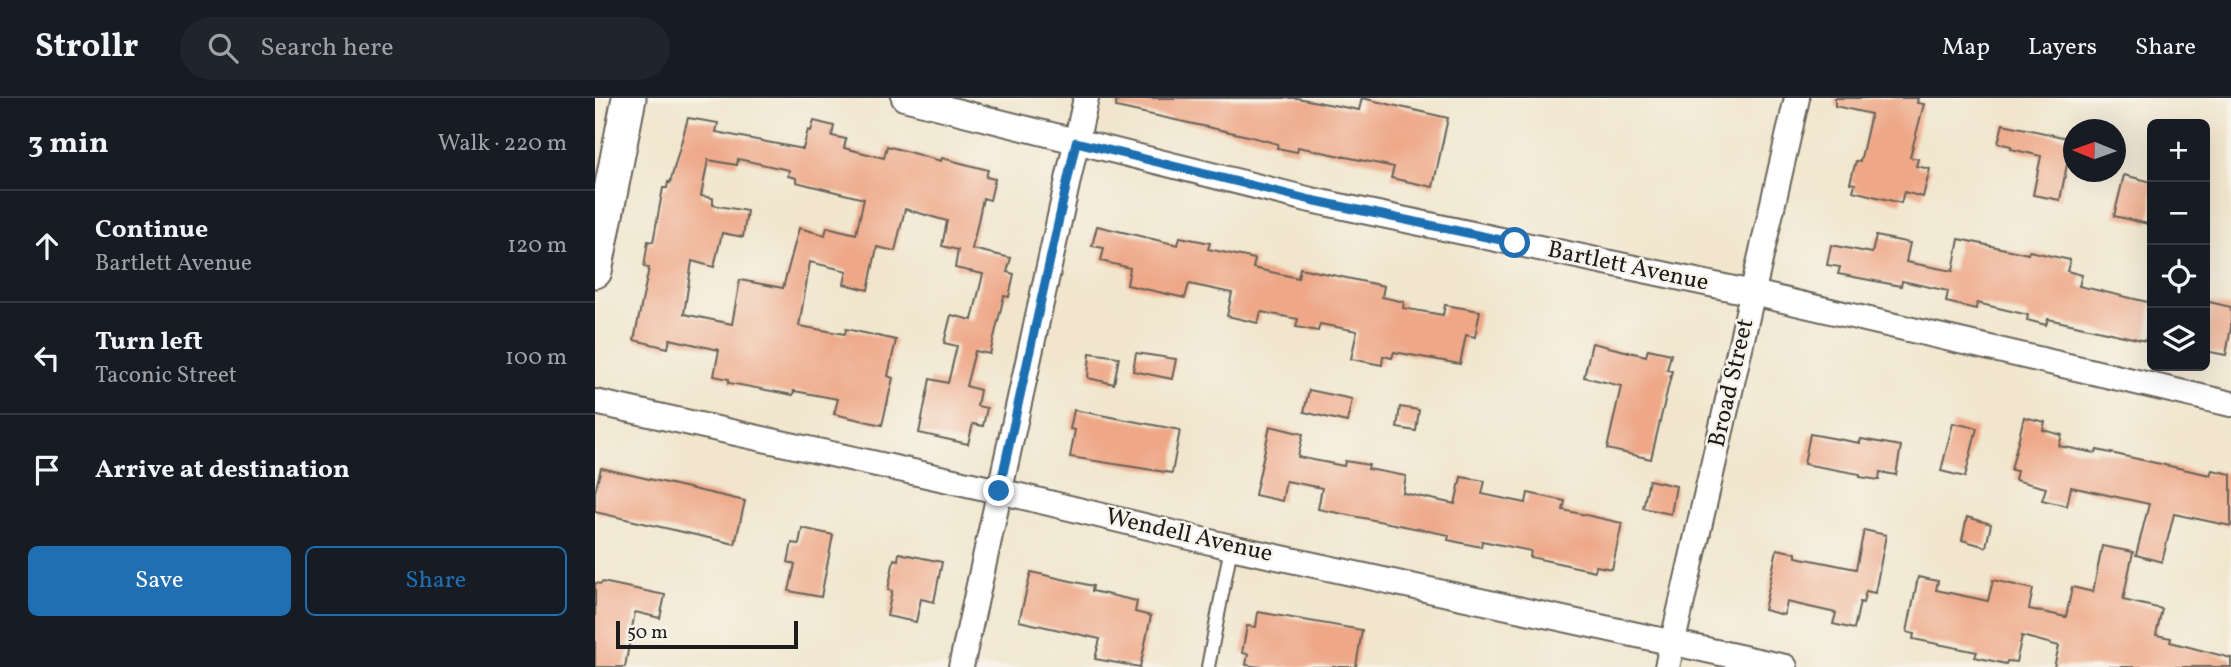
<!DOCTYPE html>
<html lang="en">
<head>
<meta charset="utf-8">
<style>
	body { margin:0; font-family:Vollkorn,serif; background:#20242c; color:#f1f3f6 }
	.controls { position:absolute; right:21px; top:21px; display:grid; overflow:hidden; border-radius:10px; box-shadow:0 7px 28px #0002 }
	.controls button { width:63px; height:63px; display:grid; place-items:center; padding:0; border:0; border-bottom:2px solid #363941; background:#171b24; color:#f1f3f6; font:35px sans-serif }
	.compass { position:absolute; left:1468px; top:21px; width:63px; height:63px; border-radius:50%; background:#171b24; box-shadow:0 7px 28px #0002; rotate:271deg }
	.scale { position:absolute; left:21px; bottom:18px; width:182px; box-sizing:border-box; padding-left:7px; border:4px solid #1c1c1c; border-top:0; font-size:19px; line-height:24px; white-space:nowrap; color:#1c1c1c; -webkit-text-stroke:5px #f7f3e8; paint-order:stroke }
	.stop { position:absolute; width:21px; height:21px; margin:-16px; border:5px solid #1f6fb2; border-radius:50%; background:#fff }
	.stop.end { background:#1f6fb2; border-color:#fff; box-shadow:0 2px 7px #0008 }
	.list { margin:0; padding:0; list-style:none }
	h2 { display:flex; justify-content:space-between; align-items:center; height:91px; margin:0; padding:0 28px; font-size:30px }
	h2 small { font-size:23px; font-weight:400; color:#9ea1a6 }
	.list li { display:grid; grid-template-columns:46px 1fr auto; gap:21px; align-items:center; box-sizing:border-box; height:112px; padding:0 28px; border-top:2px solid #363941 }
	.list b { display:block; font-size:26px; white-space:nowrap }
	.list p { margin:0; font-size:23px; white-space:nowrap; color:#9ea1a6 }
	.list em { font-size:23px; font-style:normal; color:#9ea1a6 }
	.actions { display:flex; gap:14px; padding:21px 28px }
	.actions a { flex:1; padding:16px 0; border:2px solid #1f6fb2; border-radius:10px; text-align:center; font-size:24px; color:#1f6fb2 }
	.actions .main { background:#1f6fb2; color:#fff }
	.icon { flex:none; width:38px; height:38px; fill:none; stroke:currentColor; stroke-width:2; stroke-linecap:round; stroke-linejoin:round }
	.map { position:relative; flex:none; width:1636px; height:569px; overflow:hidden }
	header { display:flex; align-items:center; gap:42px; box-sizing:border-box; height:98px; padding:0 35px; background:#171b24; border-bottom:2px solid #363941 }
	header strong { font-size:33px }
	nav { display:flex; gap:38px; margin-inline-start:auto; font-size:24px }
	.search { width:490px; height:63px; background:#20242c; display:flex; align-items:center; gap:18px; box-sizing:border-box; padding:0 24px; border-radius:38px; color:#9ea1a6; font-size:26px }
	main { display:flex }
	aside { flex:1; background:#171b24 }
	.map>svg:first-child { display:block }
	.building { fill:#eea888; fill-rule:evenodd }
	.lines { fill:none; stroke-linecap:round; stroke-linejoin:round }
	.lane-casing { stroke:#67635a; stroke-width:16 }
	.street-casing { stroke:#67635a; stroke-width:28 }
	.secondary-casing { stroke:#67635a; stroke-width:37 }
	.lane { stroke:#fff; stroke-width:12 }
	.street { stroke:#fff; stroke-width:24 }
	.secondary { stroke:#fff; stroke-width:33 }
	.route { stroke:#1f6fb2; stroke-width:9 }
	.labels { text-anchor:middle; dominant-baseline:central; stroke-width:5; stroke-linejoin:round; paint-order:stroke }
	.street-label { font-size:24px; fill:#1c1c1c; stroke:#f7f3e8 }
</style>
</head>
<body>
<header>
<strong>Strollr</strong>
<div class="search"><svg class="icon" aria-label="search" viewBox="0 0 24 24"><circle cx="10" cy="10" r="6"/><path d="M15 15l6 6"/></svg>Search here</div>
<nav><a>Map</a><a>Layers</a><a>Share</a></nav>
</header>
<main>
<aside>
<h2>3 min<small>Walk · 220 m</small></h2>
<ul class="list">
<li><svg class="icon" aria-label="ahead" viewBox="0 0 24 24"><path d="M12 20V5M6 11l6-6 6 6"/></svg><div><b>Continue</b><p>Bartlett Avenue</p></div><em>120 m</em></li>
<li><svg class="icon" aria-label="left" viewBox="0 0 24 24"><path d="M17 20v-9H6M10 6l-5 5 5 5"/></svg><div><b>Turn left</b><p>Taconic Street</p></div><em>100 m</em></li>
<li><svg class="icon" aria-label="arrive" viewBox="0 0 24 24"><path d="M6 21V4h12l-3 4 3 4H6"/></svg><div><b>Arrive at destination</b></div></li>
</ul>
<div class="actions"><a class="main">Save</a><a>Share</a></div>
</aside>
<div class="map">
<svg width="1636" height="569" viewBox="0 0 1636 569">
	<rect width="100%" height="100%" fill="#f7f3e8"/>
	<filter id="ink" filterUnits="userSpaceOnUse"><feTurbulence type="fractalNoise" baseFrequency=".0143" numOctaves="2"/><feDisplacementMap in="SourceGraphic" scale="14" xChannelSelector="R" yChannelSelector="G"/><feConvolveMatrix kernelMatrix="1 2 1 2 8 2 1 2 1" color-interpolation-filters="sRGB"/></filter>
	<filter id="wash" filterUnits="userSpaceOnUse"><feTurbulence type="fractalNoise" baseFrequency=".00686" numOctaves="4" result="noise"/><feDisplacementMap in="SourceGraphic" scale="28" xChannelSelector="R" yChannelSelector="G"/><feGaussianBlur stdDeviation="1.57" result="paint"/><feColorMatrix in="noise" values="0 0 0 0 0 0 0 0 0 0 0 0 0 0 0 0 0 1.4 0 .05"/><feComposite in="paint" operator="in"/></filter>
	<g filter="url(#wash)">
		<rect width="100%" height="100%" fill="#f1e6cd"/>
		<g id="blocks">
			<!-- building -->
			<path class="building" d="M522,0H702L764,12L767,0L853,20L838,89L796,80L799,69L703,49L702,54L682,50L683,46L653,38L521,9Z
				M1240,0H1323L1322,5L1329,6L1315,59L1323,61L1321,68L1335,71L1328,99L1309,94L1306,105L1258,93L1260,86L1255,85L1261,63L1265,64L1276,16L1240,8Z
				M93,20L123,25L121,34L208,51L213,32L216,33L219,23L239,28L237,38L251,41L249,50L289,60L292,48L346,63L347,60L393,72L391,79L400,81L395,102L388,100L377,151L416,160L412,174L419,176L414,199L409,198L395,256L380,253L371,288L385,292L382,308L392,310L388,328L378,326L373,346L324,335L335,281L353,285L362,248L349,245L356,217L377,222L388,176L360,170L363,152L347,148L352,123L310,111L300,153L282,149L273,192L249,186L252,173L215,164L204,228L250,236L251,231L301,242L293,278L298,280L287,327L239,316L243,301L199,293L198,297L134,285V281L119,278L124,252L75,241L73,250L39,242L54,170L49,169L53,143L58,144L68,90H72L73,84L75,85ZM143,61L194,72L193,78L201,80V84L269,101L261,136L232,129L230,137L204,130L188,190L145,182L137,226L89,216L97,163L119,169L127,135L148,139L152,113L118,107V100L106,98L113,62L142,67Z
				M1408,26L1477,41L1465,102L1438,97L1446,58L1416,51V48L1403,45Z
				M1529,77L1557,84V108L1553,126L1519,118Z
				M502,128L583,147L585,139L615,145L613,151L660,161L658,170L703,180L705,170L789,188L787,199L809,204L808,210L848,217L850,207L885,213L880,239L871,237L865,266L799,254L797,260L788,258L787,267L756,261L762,233L725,226L723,233L701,229L703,221L666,214L663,225L632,218L637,195L594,186L590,200L532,187L535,170L506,163L509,150L497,148Z
				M1281,138L1315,145L1311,164L1358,173L1364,141L1433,156L1434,153L1475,162L1472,173L1487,177L1484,188L1557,205L1551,243L1453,221L1451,227L1432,222L1433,217L1382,205L1381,211L1351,204L1353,193L1307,183L1306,188L1243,176L1245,169L1232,167L1236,147L1277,155Z
				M1610,203L1636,209V229L1631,257L1610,253Z
				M997,245L1051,258L1053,251L1076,256L1072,272L1077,273L1056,361L1012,351L1026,288L989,279Z
				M495,255L524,259L519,286L493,280Z
				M541,255L581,261L577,281L538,273Z
				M714,292L757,301L752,324L709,314Z
				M805,309L824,312L821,333L802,330Z
				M479,312L585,332L577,375L475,359L480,332L475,331Z
				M1429,319L1450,324L1448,332L1467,337L1464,348L1501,355L1502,352L1615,377L1617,372L1636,376V428L1579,416L1567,464L1541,457L1554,406L1476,389L1472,408L1447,402L1451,390L1420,382L1422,373L1416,372Z
				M1358,325L1382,330L1370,379L1346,373Z
				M675,328L708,336L703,359L749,368L750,363L774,367L773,371L811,378L808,395L860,406L866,379L890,383L887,396L931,405L933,395L970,403L968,412L1027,425L1017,471L1001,468L1000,473L935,459L936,453L887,443L886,449L853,442L854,437L723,411L727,390L691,383L687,403L660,397Z
				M1215,336L1265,345L1266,341L1306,348L1301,377L1285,374L1284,382L1265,379V376L1209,366Z
				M6,370L150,403L140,446L0,414V394Z
				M1054,382L1081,388L1076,416L1048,410Z
				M1372,419L1396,426L1391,449L1367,442Z
				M207,430L238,437L226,499L194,493L200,466L193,464L197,445L204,446Z
				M1269,432L1291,437L1280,495L1271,493L1268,505L1265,504L1259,531L1238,526L1241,515L1192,504L1189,517L1169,512L1182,451L1201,455V459L1261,471Z
				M1507,448L1538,454L1528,502L1567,511L1561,537L1576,540L1575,544L1636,560V569H1459L1464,548L1427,538L1421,564L1412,563L1411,566L1380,559L1382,554L1318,541L1319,536L1312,534L1323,479L1343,483L1341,492L1393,503L1398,482L1438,491L1434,511L1471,519L1477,489L1498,494Z
				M304,455L347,464L339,504L326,501L321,524L292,518L297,493L293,492L299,461L303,462Z
				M436,474L498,488L497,493L542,503L540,514L556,518L545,569L500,561L505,541L424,523Z
				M7,484L70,497L65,520L40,514L30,569H0V485L6,486Z
				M663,514L767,532L761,569H666L651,567L653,556L647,555L652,528L661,529Z"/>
		</g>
	</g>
	<g filter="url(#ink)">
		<use href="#blocks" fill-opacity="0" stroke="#67635a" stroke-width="2"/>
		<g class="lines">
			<!-- lane casing -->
			<g class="lane-casing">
				<path id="lane" d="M613,569L636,449"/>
			</g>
			<!-- street casing -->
			<g class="street-casing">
				<path id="street" d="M309,0L716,102L1158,195L1636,306
					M0,304L404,393L636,449L1190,569
					M366,569L491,0
					M1072,569L1202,0"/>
			</g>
			<!-- secondary casing -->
			<g class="secondary-casing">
				<path id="secondary" d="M0,173L34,0"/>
			</g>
			<!-- lane -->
			<use href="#lane" class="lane"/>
			<!-- street -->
			<use href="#street" class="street"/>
			<!-- secondary -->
			<use href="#secondary" class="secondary"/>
		</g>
	</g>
	<g class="lines" filter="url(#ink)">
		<!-- route -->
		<path class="route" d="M404,393L481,44L716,102L920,145"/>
	</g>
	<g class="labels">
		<!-- street labels -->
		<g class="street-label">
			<text transform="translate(1033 169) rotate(12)">Bartlett Avenue</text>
			<text transform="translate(1137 285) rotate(-77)">Broad Street</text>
			<text transform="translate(594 438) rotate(13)">Wendell Avenue</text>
		</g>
	</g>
</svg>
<div class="controls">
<button>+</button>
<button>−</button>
<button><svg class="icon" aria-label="locate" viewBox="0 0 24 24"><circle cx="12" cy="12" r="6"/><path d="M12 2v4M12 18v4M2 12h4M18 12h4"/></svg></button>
<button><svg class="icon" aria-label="layers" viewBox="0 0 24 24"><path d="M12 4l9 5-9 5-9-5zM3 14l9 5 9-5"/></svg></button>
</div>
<svg class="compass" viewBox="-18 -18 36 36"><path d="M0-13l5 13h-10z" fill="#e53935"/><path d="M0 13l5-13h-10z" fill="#9ea1a6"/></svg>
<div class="scale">50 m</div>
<div class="stop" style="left:920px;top:145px"></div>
<div class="stop end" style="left:404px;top:393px"></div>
</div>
</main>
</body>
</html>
